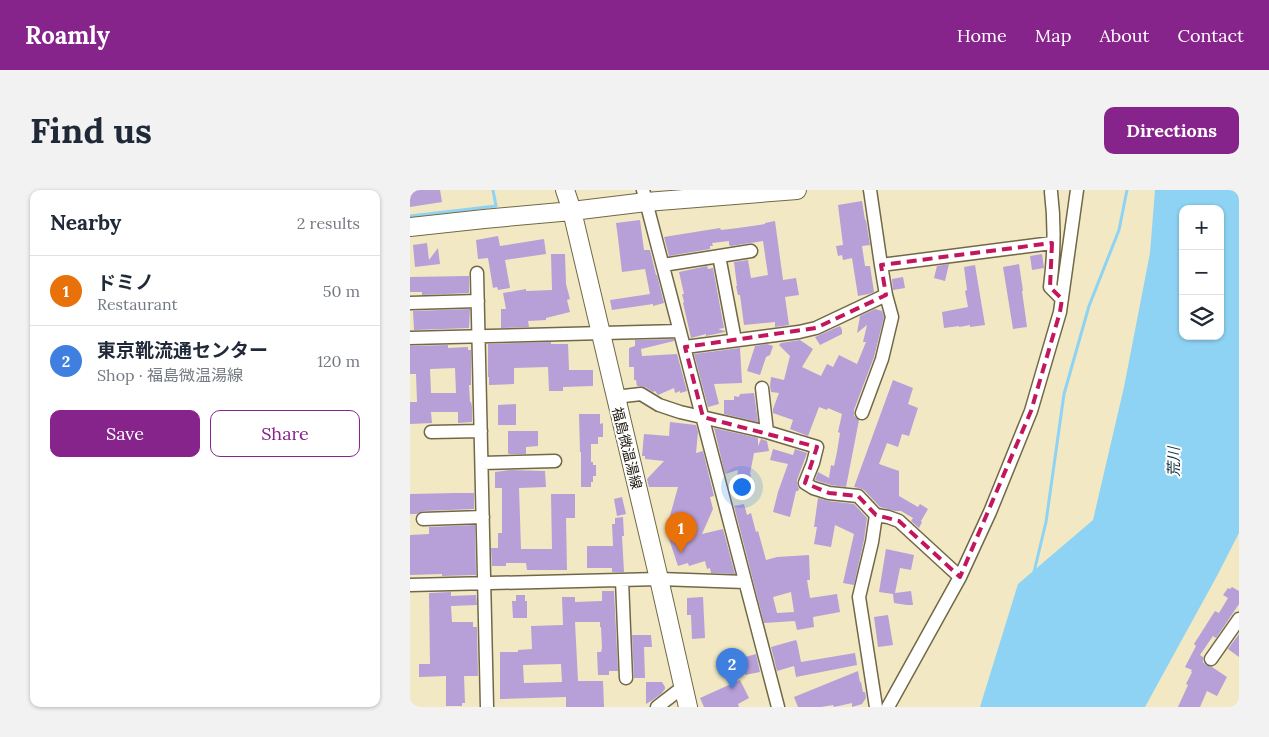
<!DOCTYPE html>
<html lang="en">
<head>
<meta charset="utf-8">
<style>
	body { margin:0; font-family:Lora,"Noto Sans JP",serif; background:#f2f2f3; color:#1f2937 }
	.controls { position:absolute; right:15px; top:15px; display:grid; overflow:hidden; border-radius:10px; box-shadow:0 1px 4px #0004 }
	.controls button { width:45px; height:45px; display:grid; place-items:center; padding:0; border:0; border-bottom:1px solid #e0e1e3; background:#fff; color:#1f2937; font:25px sans-serif }
	.you { position:absolute; left:331px; top:296px; width:18px; height:18px; margin:-12px; border:4px solid #fff; border-radius:50%; background:#1a73e8; box-shadow:0 0 0 8px #1a73e833 }
	.badge { display:grid; place-items:center; width:32px; height:32px; border-radius:50%; background:#87248c; color:#fff; font-size:16px; font-weight:700 }
	.pin { position:absolute; translate:-50% -41px; filter:drop-shadow(0 1px 2px #0008) }
	.pin::after { content:''; position:absolute; top:26px; width:18px; height:15px; background:inherit; clip-path:polygon(0 0,100% 0,50% 100%) }
	.list { margin:0; padding:0; list-style:none }
	h2 { display:flex; justify-content:space-between; align-items:center; height:65px; margin:0; padding:0 20px; font-size:21px }
	h2 small { font-size:16px; font-weight:400; color:#747a83 }
	.list li { display:grid; grid-template-columns:32px 1fr auto; gap:15px; align-items:center; box-sizing:border-box; height:70px; padding:0 20px; border-top:1px solid #e0e1e3 }
	.list b { display:block; font-size:19px; white-space:nowrap }
	.list p { margin:0; font-size:16px; white-space:nowrap; color:#747a83 }
	.list em { font-size:16px; font-style:normal; color:#747a83 }
	.actions { display:flex; gap:10px; padding:15px 20px }
	.actions a { flex:1; padding:11px 0; border:1px solid #87248c; border-radius:10px; text-align:center; font-size:18px; color:#87248c }
	.actions .main { background:#87248c; color:#fff }
	.icon { flex:none; width:28px; height:28px; fill:none; stroke:currentColor; stroke-width:2; stroke-linecap:round; stroke-linejoin:round }
	.map { position:relative; flex:none; width:829px; height:517px; overflow:hidden; border-radius:10px }
	header { display:flex; align-items:center; gap:30px; box-sizing:border-box; height:70px; padding:0 25px; background:#87248c; color:#fff }
	header strong { font-size:24px }
	nav { display:flex; gap:28px; margin-inline-start:auto; font-size:18px }
	.intro { display:flex; align-items:center; justify-content:space-between; box-sizing:border-box; height:120px; padding:0 30px }
	h1 { margin:0; font-size:35px }
	.button { padding:12px 22px; border-radius:10px; background:#87248c; color:#fff; font-size:18px; font-weight:700 }
	main { display:flex; gap:30px; padding:0 30px }
	aside { flex:1; background:#fff; border-radius:10px; box-shadow:0 1px 4px #0004 }
	.map>svg:first-child { display:block }
	.water { fill:#8ed3f3; fill-rule:evenodd }
	.lines { fill:none; stroke-linecap:round; stroke-linejoin:round }
	.stream { stroke:#8ed3f3; stroke-width:3 }
	.building { fill:#b79fd7; fill-rule:evenodd }
	.street-casing { stroke:#716847; stroke-width:15 }
	.secondary-casing { stroke:#716847; stroke-width:20 }
	.street { stroke:#fff; stroke-width:12 }
	.secondary { stroke:#fff; stroke-width:18 }
	.marked { fill:none; stroke:#c2185b; stroke-width:4; stroke-dasharray:10 6; stroke-linejoin:round }
	.labels { text-anchor:middle; dominant-baseline:central; stroke-width:4; stroke-linejoin:round; paint-order:stroke }
	.street-label { font-size:14px; fill:#1a1609; stroke:#fff }
	.water-label { font-size:15px; font-style:italic; fill:#0c2e3b; stroke:#fff }
</style>
</head>
<body>
<header>
<strong>Roamly</strong>
<nav><a>Home</a><a>Map</a><a>About</a><a>Contact</a></nav>
</header>
<div class="intro"><h1>Find us</h1><a class="button">Directions</a></div>
<main>
<aside>
<h2>Nearby<small>2 results</small></h2>
<ul class="list">
<li><span class="badge" style="background:#e8710a">1</span><div><b>ドミノ</b><p>Restaurant</p></div><em>50 m</em></li>
<li><span class="badge" style="background:#3f7fe0">2</span><div><b>東京靴流通センター</b><p>Shop · 福島微温湯線</p></div><em>120 m</em></li>
</ul>
<div class="actions"><a class="main">Save</a><a>Share</a></div>
</aside>
<div class="map">
<svg width="829" height="517" viewBox="0 0 829 517">
	<rect width="100%" height="100%" fill="#f2e8c3"/>
	<!-- water -->
	<path class="water" d="M745,0H829V343L808,384L735,517H570L608,394L683,330L714,197L740,63ZM773,19H810V146H773Z"/>
	<g class="lines">
		<!-- stream -->
		<path class="stream" d="M0,26L86,16L83,0
			M624,382L636,332L654,204L679,116L709,40L717,0"/>
	</g>
	<!-- building -->
	<path class="building" d="M0,0H30L32,12L0,17Z
		M452,11L455,30H456L460,55L452,56L455,76H460L464,102L459,104L448,106L442,68L433,70L432,65L428,66L426,56L433,55L428,15Z
		M230,30L234,60H240L246,85H247L254,113L243,116V114L202,120L200,110L240,104L235,79L212,82L208,48L206,33Z
		M365,31L373,90L386,88L389,105L375,107L379,135L365,137V132L334,135L330,105H328L326,96H327L324,72L338,70L341,88L358,85L353,51L321,56L319,55V51L302,53L303,56H300V59L259,66L254,47L310,38L311,40L328,38L355,34V33Z
		M88,46L90,56L134,49L136,64L95,70L100,98L88,100L87,97L83,98L78,68L68,69L66,50Z
		M17,53L19,70L28,58L30,74L5,77L3,55Z
		M141,64H155L156,94L160,109L157,110L160,122L136,128V130L118,131L119,137L91,138V119H96L93,103L116,99V101L142,100Z
		M632,64L634,78L622,80L620,66Z
		M539,74L535,91L524,88L527,76Z
		M609,74L613,101H612L617,137L603,139L593,77Z
		M565,75L575,135L560,137V135L549,137V136L534,138L532,122L558,117L555,101L557,100L554,77Z
		M297,76L298,79L303,78L314,138L308,139L315,141V142L296,146V144L281,148L273,113L274,112L272,104H274L269,82Z
		M56,86H59V103L12,105V102H0V87Z
		M493,87L495,98L483,100L482,89Z
		M60,119L59,138L4,140L3,121Z
		M465,119L472,121L474,127L464,167L444,220V226L449,230L436,297L421,295L405,290L408,282L419,288L421,275L424,276L427,262L430,243L428,242L432,224L418,218L417,220L409,217L398,246L380,239L383,230L363,223V219L369,203L361,202L360,196L361,187L374,190L380,166L369,155L371,153L390,150L403,159L392,177L411,186L417,174L423,177L429,165L447,174L456,152H453L457,135L447,143L450,126Z
		M430,136L432,140V144L410,155L405,147Z
		M264,149V151L231,159L232,166L267,164L277,201L270,203V201L265,203L264,198L248,205L245,201L243,202L235,197L227,196L226,190H224V177H219V158L225,156V150Z
		M141,152V154H158L159,180H183V196L153,197V201H139L138,177L104,178V194L79,195V187H78V154Z
		M357,154L363,156L360,165L356,167L350,185L337,181L345,156Z
		M38,155V158L58,157V160H61V195H59L60,212H61L62,217V232L48,233V222H21L22,233L0,234V212H7L6,184H0V156ZM45,178L46,203H21L20,179Z
		M330,158L332,193L304,194L309,214L298,217L284,164Z
		M483,190L503,198L498,214L508,218L499,246L492,244L488,257L477,253L469,274L489,281V306L508,317L510,314L518,319L511,331L512,332L509,338L501,331L503,328L491,321H485L470,317L454,300L449,298L444,297Z
		M344,203L348,232L314,224V210H324V206L329,207L330,204Z
		M106,214V235H88V215Z
		M169,224H190V234L193,233V247H188V254H181V272H183V275H186V286H183V292H181V297H171V262H170Z
		M260,232L286,235L288,242L286,263L293,261L304,306L300,307L303,319L292,344L313,339L325,384L301,383L300,378L297,379L295,371L279,376L278,373L268,376L256,340L268,297H239L237,289L254,271L235,269V266H232L234,244L259,246Z
		M304,238L348,248V256L351,249L357,251L359,261L344,263L340,284L341,285L340,295L326,293L328,280L315,284Z
		M98,241H128V256L116,257V264H99L98,263Z
		M363,259L383,265L385,259L397,263L387,290V294L389,299L388,301H386L380,327L363,322L368,302L378,274L360,270Z
		M100,280L135,281L136,297L109,298L111,359H142L141,304H165V328H156L157,380H117L116,373H96V376H82L81,358H88V343H92V298H85V282Z
		M46,303H64V319L13,321L7,324H0V304Z
		M212,307L216,324L207,326L204,309Z
		M408,308L418,311L444,314L457,328L454,350L444,395L433,393L444,344L425,335L421,357L404,354L407,337H404Z
		M334,314L337,325L341,323L346,342L348,341L356,370L367,367L399,365L400,390H397L400,408L427,404L430,422L403,427L404,437L387,440L385,431L354,433L324,316ZM381,402L384,422L367,423L363,407Z
		M213,327L214,346H212L214,382H202V378H177V356H203L202,334H205V328Z
		M65,335L66,385L32,386V384L0,385V345L19,344V337Z
		M476,359L504,365L501,380L490,378L485,403L501,401L503,415H497L484,413L483,404L469,402Z
		M822,397L829,401V414L806,448L803,446L790,465L793,467V472L796,475L802,477L817,487L807,506L797,501L790,517H768L778,495L776,494L782,482H781L782,480L775,477L786,456L784,454L805,421L809,423L818,408L813,405L818,398L820,399Z
		M192,401H204L208,481H199V485H188L187,462H191L192,458L191,437H190V432H165L168,491H193L194,517H156V507L90,509V462H108V460L122,459L121,436L153,435L152,407H165V412L192,411ZM151,474L152,492L114,493L113,475Z
		M41,402V406L66,405L67,415L41,416L42,432H63V437H67L68,486H54L55,513H52V516H36V486L9,487V474H20L19,403Z
		M106,405H115V411H117V428H103L102,411H106Z
		M293,407L295,448L282,449L281,425H277V408Z
		M478,425L483,455L468,457L464,427Z
		M829,444V467L818,459Z
		M222,445H241L242,457H234L235,488H224Z
		M386,450L387,452L391,472L445,463L447,475L386,487L384,476L367,481L361,457Z
		M346,464L350,482L335,485L332,469L335,468V467Z
		M448,481L450,492H451L453,502H455L456,508L452,514L442,517V513L424,517L423,515L411,517H388L384,507Z
		M330,490L339,508L328,514L329,517H294L290,508Z
		M236,492H252L255,497V499L251,504L241,511L236,514Z"/>
	<g class="lines">
		<!-- street casing -->
		<g class="street-casing">
			<path id="street" d="M233,0L368,517
				M460,0L471,75L642,53
				M641,2C645,34 644,66 640,97L652,109
				M309,66L325,150
				M253,75L341,61
				M67,83L77,517
				M0,113L68,111
				M0,148L270,141
				M275,157L389,142L406,138L476,105L471,75
				M352,198L357,242
				M205,207L231,204L249,215L270,222L357,242L407,257L403,273L395,293L403,298L419,303L448,306L466,325
				M452,223L472,169L482,127L476,105
				M21,242L71,241
				M72,273L145,271
				M13,329L73,327
				M550,387L580,322L621,221L650,122L667,0
				M212,390L216,488
				M0,395L249,389L335,392
				M801,469L829,429
				M247,517L273,497
				M466,517L449,407L462,352L466,325L478,327L489,331L550,387L478,517"/>
		</g>
		<!-- secondary casing -->
		<g class="secondary-casing">
			<path id="secondary" d="M155,0L162,21L249,389L278,517
				M0,37L74,29L162,21L236,12L387,0"/>
		</g>
		<!-- street -->
		<use href="#street" class="street"/>
		<!-- secondary -->
		<use href="#secondary" class="secondary"/>
	</g>
	<!-- marked area -->
	<path class="marked" d="M642,53L640,97L652,109L650,122L621,221L550,387L489,331L466,325L448,306L419,303L395,293L407,257L293,227L275,157L406,138L476,105L471,75Z"/>
	<g class="labels">
		<!-- street labels -->
		<g class="street-label">
			<text transform="translate(217 258) rotate(76)">福島微温湯線</text>
		</g>
		<!-- water labels -->
		<g class="water-label">
			<text transform="translate(763 272) rotate(-90)">荒川</text>
		</g>
	</g>
</svg>
<div class="controls">
<button>+</button>
<button>−</button>
<button><svg class="icon" aria-label="layers" viewBox="0 0 24 24"><path d="M12 4l9 5-9 5-9-5zM3 14l9 5 9-5"/></svg></button>
</div>
<div class="you"></div>
<div class="pin badge" style="left:271px;top:363px;background:#e8710a">1</div>
<div class="pin badge" style="left:322px;top:499px;background:#3f7fe0">2</div>
</div>
</main>
</body>
</html>
